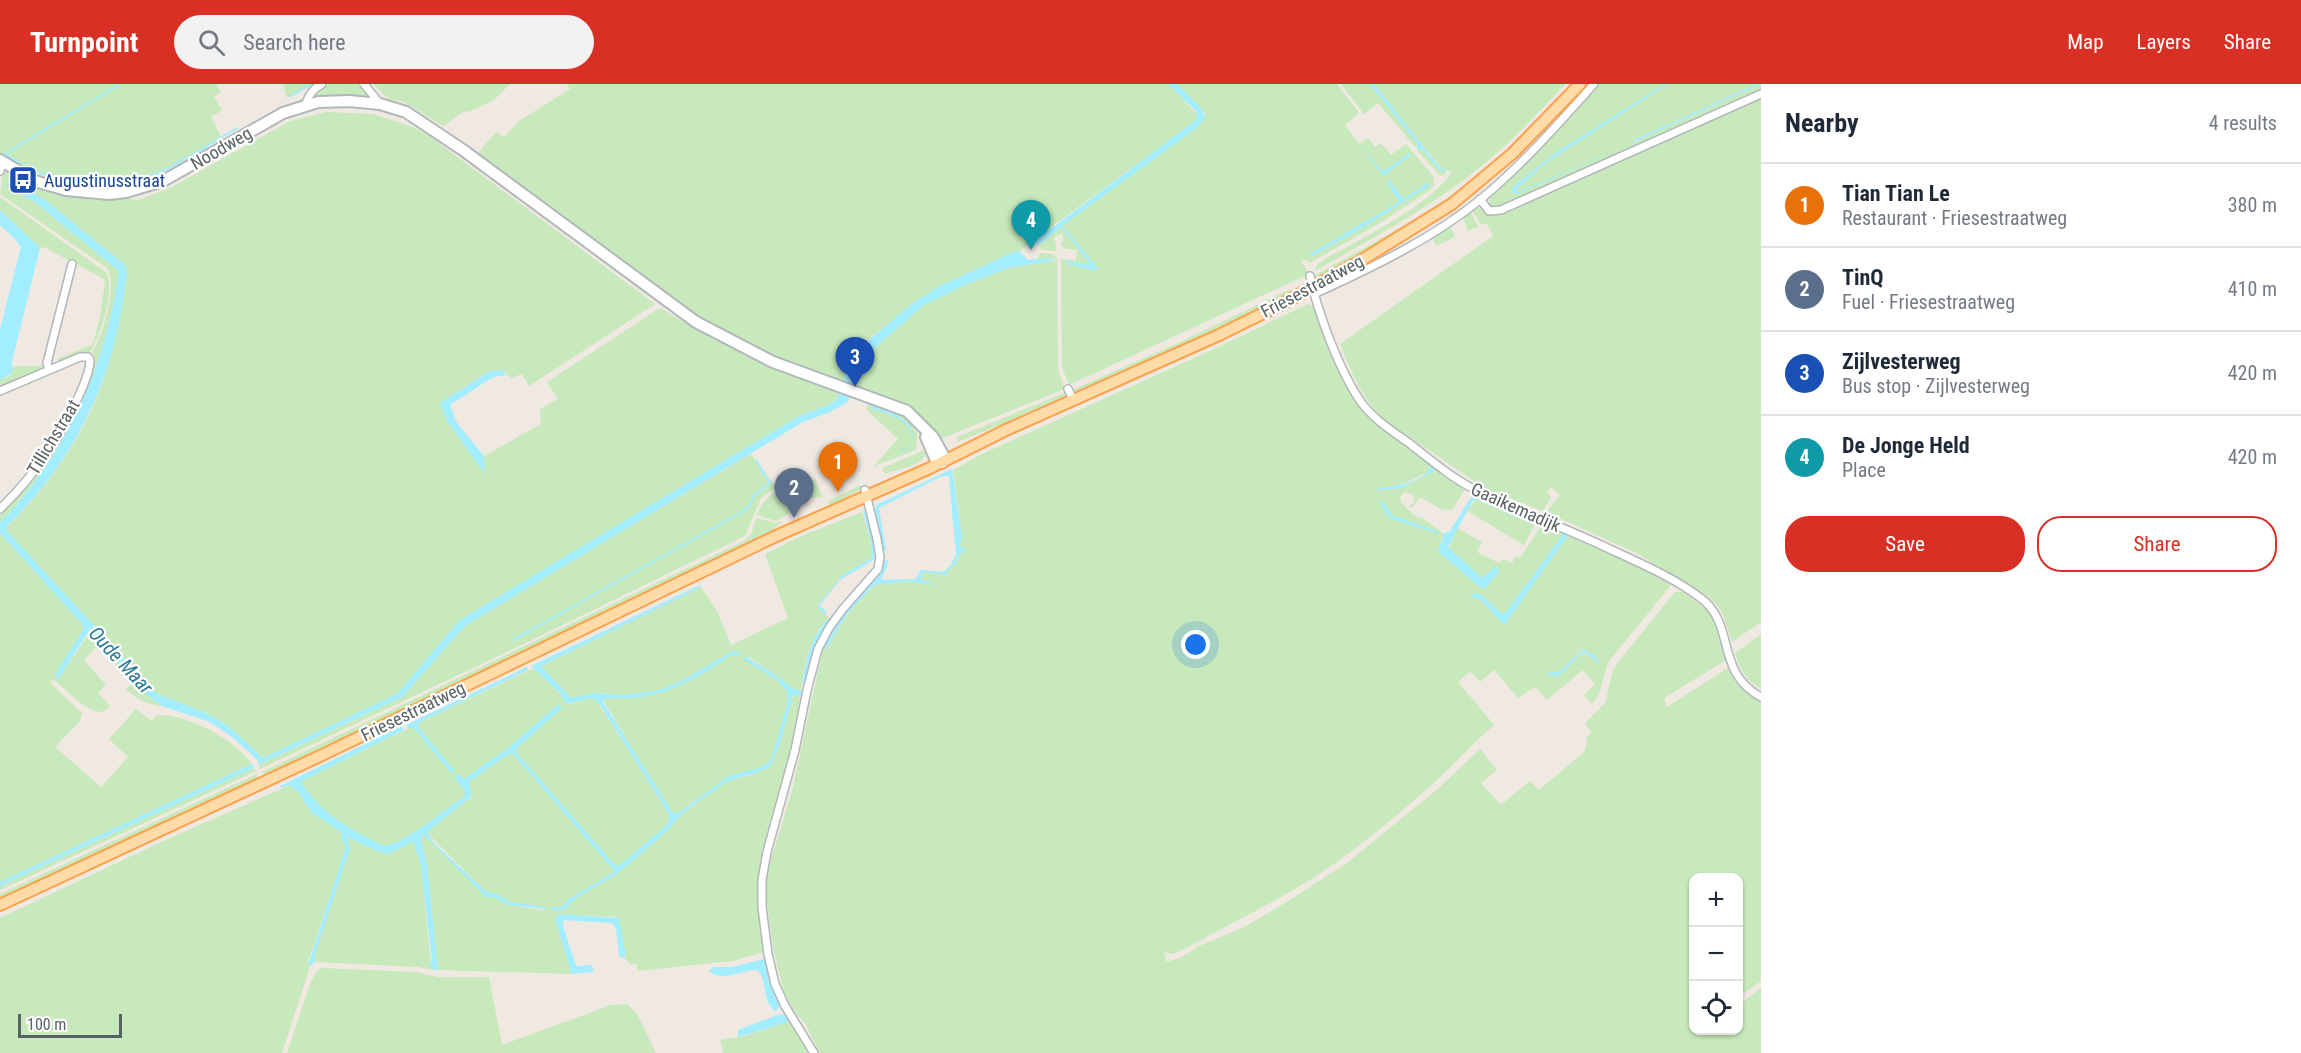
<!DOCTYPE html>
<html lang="en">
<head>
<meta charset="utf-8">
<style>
	body { margin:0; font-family:"Roboto Condensed",sans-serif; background:#f2f2f3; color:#1f2937 }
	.controls { position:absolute; right:18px; bottom:18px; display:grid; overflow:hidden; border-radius:12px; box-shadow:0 2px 4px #0004 }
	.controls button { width:54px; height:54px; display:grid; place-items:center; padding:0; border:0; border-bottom:2px solid #e0e1e3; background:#fff; color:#1f2937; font:30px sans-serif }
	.scale { position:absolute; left:18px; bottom:15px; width:104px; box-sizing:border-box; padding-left:6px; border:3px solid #5a6164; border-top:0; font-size:16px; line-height:21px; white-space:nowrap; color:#5a6164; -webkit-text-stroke:4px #fff; paint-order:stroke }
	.you { position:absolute; left:1196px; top:561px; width:21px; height:21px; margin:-15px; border:4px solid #fff; border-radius:50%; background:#1a73e8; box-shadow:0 0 0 9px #1a73e833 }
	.badge { display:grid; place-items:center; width:39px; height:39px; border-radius:50%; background:#d93025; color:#fff; font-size:20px; font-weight:700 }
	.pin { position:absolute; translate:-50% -50px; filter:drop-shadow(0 2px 3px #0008) }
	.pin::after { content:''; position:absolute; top:32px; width:21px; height:18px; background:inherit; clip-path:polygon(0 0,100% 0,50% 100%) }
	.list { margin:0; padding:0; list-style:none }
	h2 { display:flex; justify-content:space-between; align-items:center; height:78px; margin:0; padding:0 24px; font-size:26px }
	h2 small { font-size:20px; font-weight:400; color:#747a83 }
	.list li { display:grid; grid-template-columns:39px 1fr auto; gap:18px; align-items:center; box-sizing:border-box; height:84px; padding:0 24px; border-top:2px solid #e0e1e3 }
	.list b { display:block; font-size:22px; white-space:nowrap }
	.list p { margin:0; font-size:20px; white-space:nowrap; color:#747a83 }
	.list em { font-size:20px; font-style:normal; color:#747a83 }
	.actions { display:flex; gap:12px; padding:18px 24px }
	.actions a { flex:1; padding:14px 0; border:2px solid #d93025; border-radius:24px; text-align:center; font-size:21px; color:#d93025 }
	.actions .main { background:#d93025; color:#fff }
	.icon { flex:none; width:33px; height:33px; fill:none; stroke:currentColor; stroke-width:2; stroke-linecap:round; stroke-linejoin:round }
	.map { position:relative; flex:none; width:1761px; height:969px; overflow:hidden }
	header { display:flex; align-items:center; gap:36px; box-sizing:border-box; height:84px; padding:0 30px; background:#d93025; color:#fff }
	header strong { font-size:28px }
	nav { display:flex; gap:33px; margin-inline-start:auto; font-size:21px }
	.search { width:420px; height:54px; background:#f2f2f3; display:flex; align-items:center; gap:15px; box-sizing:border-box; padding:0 21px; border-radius:33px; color:#747a83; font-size:22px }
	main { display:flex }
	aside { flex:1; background:#fff }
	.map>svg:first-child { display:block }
	.green { fill:#c7e9bb; fill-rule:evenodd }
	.water { fill:#a2edff }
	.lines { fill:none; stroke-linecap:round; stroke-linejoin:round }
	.stream { stroke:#a2edff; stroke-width:2 }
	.minor-casing { stroke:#b3b7bb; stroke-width:10 }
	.secondary-casing { stroke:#b1b8bb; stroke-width:14 }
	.primary-casing { stroke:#ffa04b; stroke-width:14 }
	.minor { stroke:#fff; stroke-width:7 }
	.secondary { stroke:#fff; stroke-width:10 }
	.primary { stroke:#ffdba7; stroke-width:10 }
	.labels { text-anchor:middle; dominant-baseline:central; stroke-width:4.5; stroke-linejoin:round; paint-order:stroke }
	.street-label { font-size:18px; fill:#5a6164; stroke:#fff }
	.transit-label { font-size:18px; fill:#164399; stroke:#fff; text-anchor:start }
	.water-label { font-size:20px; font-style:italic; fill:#2c7996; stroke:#fff }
</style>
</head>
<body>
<header>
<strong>Turnpoint</strong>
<div class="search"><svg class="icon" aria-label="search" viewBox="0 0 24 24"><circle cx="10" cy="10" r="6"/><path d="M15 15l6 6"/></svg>Search here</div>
<nav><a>Map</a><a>Layers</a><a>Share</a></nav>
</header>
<main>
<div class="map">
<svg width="1761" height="969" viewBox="0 0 1761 969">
	<rect width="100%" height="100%" fill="#efe9e2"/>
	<!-- green -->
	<path class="green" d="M0,0H216L221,8L214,13L222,26L211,33L221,53C203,64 185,77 166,86C115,108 48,106 5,69L0,70Z
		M283,0H315L287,14Z
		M329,0H358L370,13L346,11L315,14L316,9Z
		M373,0H510L494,16L471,27L463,28L443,42L404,18L389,15Z
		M567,0H1168L1198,31L1196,36L1019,167L963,191L913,219L864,259L851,274L843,299C827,294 809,289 794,283C750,265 710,239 671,214L478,69L496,48L504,53L519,37L570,5Z
		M1177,0H1337L1359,29L1345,41L1359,60L1368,54L1375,63L1381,59L1391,71L1406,60L1434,93V101L1430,106L1380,139L1315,176L1310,179L1304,175L1301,177L1309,190L1069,301L1062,283L1061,175L1076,176L1077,166L1063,164L1061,158L1064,157L1062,150L1054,153L1057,167L1041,166L1040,161L1061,143L1091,181L1066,177L1065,179L1097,187L1064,144L1063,141L1204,37L1205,29ZM1390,97L1403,115L1429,100L1367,141L1310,173V170L1399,118L1387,99Z
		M1341,0H1370L1417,59V62L1416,64L1378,19L1364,30Z
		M1374,0H1565C1538,29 1511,59 1479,84C1429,125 1370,155 1315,187L1317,181L1323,176C1357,157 1432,120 1452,88L1441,84Z
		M1571,0H1575L1484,90L1418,138L1319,195L1317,194L1315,191C1371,160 1430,130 1479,90C1513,63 1542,31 1571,0Z
		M1599,0H1665L1550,73L1514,103V110L1630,59L1518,108L1515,106L1547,78L1668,0H1757L1634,56V58L1761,0V6L1497,124L1490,121L1489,111L1533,72Z
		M1761,11V538L1732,558L1723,530L1717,521L1707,512L1640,471L1546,428L1560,411L1551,403L1547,408L1551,413L1543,427L1486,405L1383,335C1362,314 1351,288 1340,260L1493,152L1487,139L1481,141L1473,127L1476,122L1487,130H1499Z
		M326,28L373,30L413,43L428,51L655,220L529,302L522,290L511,294L503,286L491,287L484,290L440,319L447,337L484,389V372L541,340L540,325L558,315L547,298L658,225H662C716,259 776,286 837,306L840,310C833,325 812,325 799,332L460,536L397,610L263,674L227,641L204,628L157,610L7,447V443C51,401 89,344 107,285C116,254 120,214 125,181L45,116L7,102L35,118L119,187C108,264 83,333 36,396C25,411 14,425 0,438V431C43,386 77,336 96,276L92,268C103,252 118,202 107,184L0,110L3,90L8,88L47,108L94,116L120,114L139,116L172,103L290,37Z
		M1420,64L1422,65L1439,86L1446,88L1443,92L1439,91L1417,66Z
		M0,113L107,189C114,210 101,250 90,268L62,277L57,275L93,260L100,232L105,198L104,195L77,180V177H70L44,163L40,164L0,126Z
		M1470,127L1478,143L1468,147L1462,131Z
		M1449,140L1455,153L1436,162L1432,151Z
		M1040,169L1053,170L1057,174L1058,285L1065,305L940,355L919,332L853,302L866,272L924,221L963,202L1008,184L1038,178L1055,177V174L1037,175Z
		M1290,205L1289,212L1077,310L1073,308L1072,306L1176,260Z
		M1308,220L1314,223L1346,300L1364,328L1431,382L1430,386C1412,397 1398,403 1377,405V407L1401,404L1436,386L1465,405L1453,425L1443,426L1420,413L1411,425L1410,422L1415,417L1413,410L1405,408L1400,413L1401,418C1406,424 1412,430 1419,434L1421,433L1443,449L1440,469L1477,501L1485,505L1498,489L1497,483L1482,495L1449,464L1457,444L1482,458L1477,468L1499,479L1503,475L1512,479L1516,472L1520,474L1542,440L1563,451L1506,528L1501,529L1479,509L1476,512L1479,514L1503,540H1505L1568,451L1629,477L1671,501L1610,576C1602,589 1603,609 1592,620L1584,611L1595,600L1583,586L1547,616L1535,603L1518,614L1494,586L1480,598L1470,587L1458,598L1494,641C1470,662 1450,685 1427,705C1403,726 1378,747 1353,766C1300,807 1240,834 1182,866L1173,870L1164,868L1166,878L1180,874L1197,863L1242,844L1287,818L1348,778L1439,704L1480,665L1497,686L1481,699L1501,721L1530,697L1539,706L1584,668L1587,659L1586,654L1592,649L1585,639L1605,619L1613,586L1619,577L1675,508H1683L1712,530L1726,576L1664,614L1667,623L1728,584L1736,599L1761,616V897L1739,913L1738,794H1694V946L1700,951L1705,947L1738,946L1739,921L1761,904V969H820L806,941L792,924L784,909L774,868L766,814L767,789L792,707L823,564L826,565L847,530L874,501L907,497L937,501L921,496L922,488L942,490L947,493L946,488L955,480L960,469L967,468L960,463L962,453L953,386L984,369L1203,270ZM1582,565L1595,572L1602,580L1582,568C1572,577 1562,597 1547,590L1549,588H1559Z
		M13,282H44L40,287L0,305V296L10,292Z
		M1067,308L1066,315L957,358V353Z
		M870,317C887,323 912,330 917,351C918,356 916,361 916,366L874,382L898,355L866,325Z
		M927,365C925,384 898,384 885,390L882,384Z
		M751,370L776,403L761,414L745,452L513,565L260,685L259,681L402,613L465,542Z
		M806,392L809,397L815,395L823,413L798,415L788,420L790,424L788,430L776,437L757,431C765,408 785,403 806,392Z
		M861,401L863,404L832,421L829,420L828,417Z
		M1476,415L1526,437L1530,433L1537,436L1524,461L1467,427Z
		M862,428L870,454L873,473L843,491L817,522L829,534C811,550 803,583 801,606H793L783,596L749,573L744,574L778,596L788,609L787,621L771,676L762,683L738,691L689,720L677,730L672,729L603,616L605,614C656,618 691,599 731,571H739L733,567L680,598L656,607L623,611L600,609L574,614H571L541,582L701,503L717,527L731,561L788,534L765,470L799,453Z
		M756,434L776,439L782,437L765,454L266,692L262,688L744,457L752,449Z
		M0,449L83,541L82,548L59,594L90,548L133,593L144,608L162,622C146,620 138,616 126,605L133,598L97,562L84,576L106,601L98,609L110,622L103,628C85,628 67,606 53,595L50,599L82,629L80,637L55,663L101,703L128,673L109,655L136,625L151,637L157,631C188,630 234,655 252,680L0,798Z
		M1761,550V605C1746,596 1740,586 1735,569Z
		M534,584L570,620L591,614L597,617L669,730V737L666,742L620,781H615L516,668V665L559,620L508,664L464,695L458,690L455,693L465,707V712C448,723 402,762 384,762L343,742L317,720L301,699L302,697L411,643L414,644L418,643V639Z
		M798,610L800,612L793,664L763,765L757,797L764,868L733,877L637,887V880L632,881L624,874L626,872L618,833L559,830L555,835L572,890L438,886L427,781L421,753L423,750L489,813H494L507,821L543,826L545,823L509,818L497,810L486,808L428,750V746L472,713L469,700L470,697L510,669L514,671L614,786L613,789L569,815L563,822L555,823L551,826L561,827L576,814L617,790L667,747L682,730L728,697L751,691L771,681L779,663L793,611Z
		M254,684L256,687L0,806V802Z
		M257,690L258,696L0,817V810Z
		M290,701L300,710L311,727L341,748L346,763L308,878L310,882L308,889L282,969H0V834L161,758Z
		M347,752L389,770L413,757L421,780L431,881L434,886L418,883L315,878V870L349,758L346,754Z
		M322,884L417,888L437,893H489L502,961L611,921L627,920L637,930L656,969H287L311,897L317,887Z
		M791,937L810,969H723L720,956L741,953Z"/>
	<!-- water -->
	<path class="water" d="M1168,0H1177L1200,23L1206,34L1194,46L1063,141L1064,144L1097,183V187L1064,179L1066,177L1091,181L1061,143L1038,162L1034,155L1056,141L1196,36L1197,28Z
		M1370,0H1374L1440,84L1447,86L1446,88L1439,86L1422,65L1417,66V59Z
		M1665,0H1668L1547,78L1515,106L1518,108L1630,60L1517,110L1513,109L1512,105L1516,100L1560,66Z
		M1757,0H1761L1634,58V56Z
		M1362,62L1383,88L1409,69L1411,71L1383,92Z
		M10,95L45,116L125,181L127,189C124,209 122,229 117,248C101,321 61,391 7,442V447L157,610L204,628L227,641L263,674L397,610L460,536L799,332L829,321L838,314L848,281L857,266L913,219L940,202L1018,166L1028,176L1048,174L1056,176L1008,184L963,202L924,221L866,272L858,286L848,318L830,328L803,338L465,542L402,613L258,681V676L232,653L210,638L162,622L147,611L92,549L87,550L59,594L55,595L57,587L82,548L83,541L0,449V438C14,425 25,411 36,396C83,333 108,264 119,187L35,118L6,102Z
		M1389,96L1403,115L1428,99L1430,101L1367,141L1310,173V170L1399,118L1387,98Z
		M0,126L40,164L11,281L13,282L12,289L0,296V245L21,163L15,155L0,141Z
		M503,286L506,291L493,293L450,321L457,339L484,372L485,390L447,337L440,319L485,290L491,287Z
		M872,321C890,328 924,338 909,364L895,370L910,362C920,338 888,330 871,324Z
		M1432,381L1446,392L1436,386L1401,404L1377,407V405C1394,403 1425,398 1432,381Z
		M952,385L962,453L960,463L967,466V468L960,469L955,480L946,488L947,493L942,490L922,488L921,496L938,500L937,501L907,497L874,501L847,530L826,565L823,564L839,536L879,491L884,477L888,476L887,483L881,495L882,496L916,495L921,486L943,488L951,481L956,471L949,392H942L879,424L886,466H883L875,424L878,420Z
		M1473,410L1530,433L1526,437L1476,415L1472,418L1448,463L1482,494L1495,483L1499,485L1498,489L1485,505L1477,501L1440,469L1438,465L1443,455V450L1450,447Z
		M1379,416L1384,418L1391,431L1437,447L1440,450L1392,435L1386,430Z
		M863,427H865L872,450L875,475L840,496L819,522L827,528L824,530L818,524V521L843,491L873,473L870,454Z
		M1542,439L1569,450L1505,540H1503L1479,514L1471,513L1472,510L1479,509L1501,529L1506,528L1563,451Z
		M700,501L701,503L541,582L571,614L594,609L623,611L656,607L680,598L733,567L741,569L739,571H731C691,599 656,618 605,614L603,618L672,728L677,730L729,692L762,683L771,676L787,621L788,609L778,596L743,575L745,572L783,596L793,605L803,607V612L793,611L779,663L771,681L764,686L728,697L699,717L682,730L667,747L617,790L576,814L564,826H551L550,824L563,822L569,815L613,789L614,786L514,671L510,669L470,697L469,700L472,712L427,748L434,759L486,808L497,810L509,818L546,823V825L507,821L494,813H486L423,750L421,754L427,781L438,886H434L429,880L432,877L421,781L413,757L389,770L379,768L347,753L350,765L315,870V878L310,882L308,881L346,763L342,756L341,748L311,728L300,710L290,701L281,704L280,702L402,642L404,646L302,697L301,699C327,734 347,743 384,762C402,762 448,723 465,712V707L454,693L458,690L464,695L508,664L559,620L562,624L516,665V668L615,781H620L666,742L669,737V730L599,619L591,614L566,620L560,609L531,582Z
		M829,534L830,536C816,556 811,576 805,600L802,599C806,577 812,549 829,534Z
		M1583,565L1595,572L1602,581L1586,569L1582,568L1559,592H1552L1546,589L1559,588Z
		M527,583L528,586L418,639V643L455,687L451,689L414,644H408L406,641Z
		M252,680L254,684L0,802V798Z
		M559,830L619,834L626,872L622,874L619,871L616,844L612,839L564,836L563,842L576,882L592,881L594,888L572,890L555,835Z
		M764,875L780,922L775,928L767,917L763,895L758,886C742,885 723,899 709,887L713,883H732Z
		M780,930L785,931L791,937L738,953V946Z"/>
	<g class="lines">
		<!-- stream -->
		<path class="stream" d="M120,0L5,70C47,99 108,110 156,90C184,78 211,59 237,44
			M291,12L311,0
			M513,556L744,427L750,421L754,411L770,399L756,376"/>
		<!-- minor casing -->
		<g class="minor-casing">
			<path id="minor" d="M364,0L380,20
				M305,22C309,11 312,5 322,0
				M0,87L2,78
				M1480,115L1489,127L1501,126L1761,10
				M1310,192C1317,227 1340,288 1361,318C1373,335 1392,347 1409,359C1432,377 1454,396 1480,408C1520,427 1562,443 1601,461C1635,477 1672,492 1702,515C1736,542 1715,588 1761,613
				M1314,210C1371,184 1432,155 1481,115C1523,80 1558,40 1594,0
				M49,286L47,279L72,180
				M1068,305L1073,316
				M0,307L80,273H88L90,276C90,287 85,298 81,307C62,352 34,392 0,425
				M814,969L785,922L775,900L768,870L762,823V796L767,768L795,666L807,606L818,565L829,544L842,526L878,485L880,473L877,455L865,406"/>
		</g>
		<!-- secondary casing -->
		<g class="secondary-casing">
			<path id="secondary" d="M0,76L35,97L66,106L109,110L126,108L163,97L283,29L318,18L349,17L380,20L406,28L463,66L696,238L773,278L907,327L933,353L943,371L942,379
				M926,353L935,374L942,379"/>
		</g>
		<!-- primary casing -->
		<g class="primary-casing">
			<path id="primary" d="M0,821L320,672L774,453L930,384L1006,346L1219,251L1282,220L1357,179L1452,120L1513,69L1580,0"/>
		</g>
		<!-- minor -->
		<use href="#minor" class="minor"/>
		<!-- secondary -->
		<use href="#secondary" class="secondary"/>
		<!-- primary -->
		<use href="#primary" class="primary"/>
	</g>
	<!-- icons -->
	<defs>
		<g id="bus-square" transform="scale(1.5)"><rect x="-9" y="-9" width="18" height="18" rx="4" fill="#1a4fb4" stroke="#fff"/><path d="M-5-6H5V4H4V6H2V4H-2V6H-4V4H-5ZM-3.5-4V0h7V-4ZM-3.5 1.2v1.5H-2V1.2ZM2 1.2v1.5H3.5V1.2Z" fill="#fff"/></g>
	</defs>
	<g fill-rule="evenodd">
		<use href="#bus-square" x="23" y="96"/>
	</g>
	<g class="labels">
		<!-- street labels -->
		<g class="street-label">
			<text transform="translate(221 64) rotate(-30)">Noodweg</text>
			<text transform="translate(1312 202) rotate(-28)">Friesestraatweg</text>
			<text transform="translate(53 353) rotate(-59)">Tillichstraat</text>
			<text transform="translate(1516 423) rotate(24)">Gaaikemadijk</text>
			<text transform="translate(413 627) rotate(-26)">Friesestraatweg</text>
		</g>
		<!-- transit labels -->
		<g class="transit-label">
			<text x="44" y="96">Augustinusstraat</text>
		</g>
		<!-- water labels -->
		<g class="water-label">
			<text transform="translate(121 576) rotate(47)">Oude Maar</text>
		</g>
	</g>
</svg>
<div class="controls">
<button>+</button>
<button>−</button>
<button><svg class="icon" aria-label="locate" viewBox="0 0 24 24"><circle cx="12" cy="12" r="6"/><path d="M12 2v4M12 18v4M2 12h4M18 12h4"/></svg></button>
</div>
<div class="scale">100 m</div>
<div class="you"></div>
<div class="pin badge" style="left:838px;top:408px;background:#e8710a">1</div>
<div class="pin badge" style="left:794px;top:434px;background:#5c6f8a">2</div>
<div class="pin badge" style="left:855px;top:303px;background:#1a4fb4">3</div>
<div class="pin badge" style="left:1031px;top:166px;background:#0f9aa8">4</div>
</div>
<aside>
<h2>Nearby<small>4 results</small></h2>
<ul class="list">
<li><span class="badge" style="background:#e8710a">1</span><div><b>Tian Tian Le</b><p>Restaurant · Friesestraatweg</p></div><em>380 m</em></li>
<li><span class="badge" style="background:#5c6f8a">2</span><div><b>TinQ</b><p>Fuel · Friesestraatweg</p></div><em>410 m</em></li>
<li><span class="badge" style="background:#1a4fb4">3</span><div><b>Zijlvesterweg</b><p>Bus stop · Zijlvesterweg</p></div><em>420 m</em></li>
<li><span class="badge" style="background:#0f9aa8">4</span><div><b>De Jonge Held</b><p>Place</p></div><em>420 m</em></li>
</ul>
<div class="actions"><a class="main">Save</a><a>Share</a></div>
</aside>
</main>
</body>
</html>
